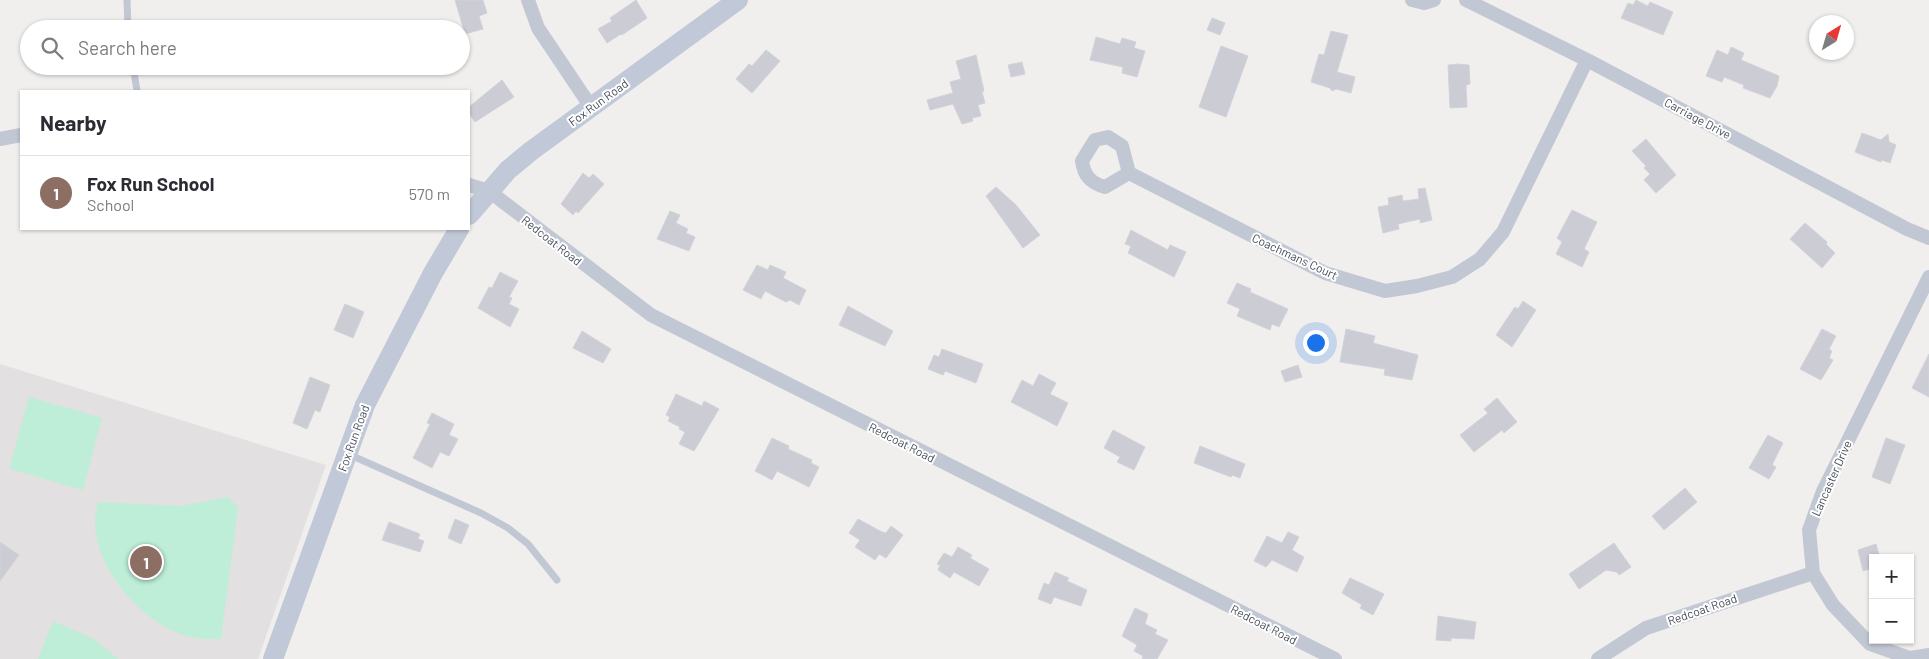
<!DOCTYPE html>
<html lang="en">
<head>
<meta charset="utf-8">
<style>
	body { margin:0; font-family:Barlow,sans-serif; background:#f2f2f3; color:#2b2b33 }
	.controls { position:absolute; right:15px; bottom:15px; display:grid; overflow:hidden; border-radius:0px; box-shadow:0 1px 4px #0004 }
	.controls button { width:45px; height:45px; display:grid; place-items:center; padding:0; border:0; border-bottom:1px solid #e1e1e2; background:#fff; color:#2b2b33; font:25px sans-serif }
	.compass { position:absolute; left:1809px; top:15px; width:45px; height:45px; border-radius:50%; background:#fff; box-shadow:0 1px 4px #0004; rotate:37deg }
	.you { position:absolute; left:1315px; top:342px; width:18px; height:18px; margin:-12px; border:4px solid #fff; border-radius:50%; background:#1a73e8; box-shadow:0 0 0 8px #1a73e833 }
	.badge { display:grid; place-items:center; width:32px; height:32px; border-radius:50%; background:#1e50dc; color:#fff; font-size:16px; font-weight:700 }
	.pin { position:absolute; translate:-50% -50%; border:2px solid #fff; box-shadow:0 1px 5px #0006 }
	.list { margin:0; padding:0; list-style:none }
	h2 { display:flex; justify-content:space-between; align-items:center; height:65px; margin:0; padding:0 20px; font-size:21px }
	h2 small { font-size:16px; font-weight:400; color:#7c7c81 }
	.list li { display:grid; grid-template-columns:32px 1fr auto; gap:15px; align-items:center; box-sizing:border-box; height:75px; padding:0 20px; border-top:1px solid #e1e1e2 }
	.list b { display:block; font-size:19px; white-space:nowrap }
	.list p { margin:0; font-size:16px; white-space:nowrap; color:#7c7c81 }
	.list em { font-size:16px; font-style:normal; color:#7c7c81 }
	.icon { flex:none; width:28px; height:28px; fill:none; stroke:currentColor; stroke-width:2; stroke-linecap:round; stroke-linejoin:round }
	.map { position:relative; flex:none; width:1929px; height:659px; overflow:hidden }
	.search { position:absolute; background:#fff; box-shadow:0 1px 4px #0004; left:20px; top:20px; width:450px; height:55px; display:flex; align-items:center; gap:12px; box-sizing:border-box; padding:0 18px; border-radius:28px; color:#7c7c81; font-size:19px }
	.panel { position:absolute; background:#fff; box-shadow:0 1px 4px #0004; left:20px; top:90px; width:450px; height:140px; border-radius:0px }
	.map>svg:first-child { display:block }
	.education { fill:#e2e0e0 }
	.green { fill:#beeed8 }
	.building { fill:#cbccd4; stroke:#d2d3da }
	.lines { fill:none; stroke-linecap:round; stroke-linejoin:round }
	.lane { stroke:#c2c8d3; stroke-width:7 }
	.street { stroke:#c2c8d3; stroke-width:14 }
	.secondary { stroke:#c1c8d7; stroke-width:20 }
	.labels { text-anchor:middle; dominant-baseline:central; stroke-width:4; stroke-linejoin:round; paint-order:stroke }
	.street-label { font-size:12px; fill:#474e5b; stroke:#fff }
</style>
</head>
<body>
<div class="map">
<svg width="1929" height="659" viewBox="0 0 1929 659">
	<rect width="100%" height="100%" fill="#f1efee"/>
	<!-- education -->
	<path class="education" d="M0,364L326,465L258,659H0Z"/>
	<!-- green -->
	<path class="green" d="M29,397L102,418L83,490L9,469Z
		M228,497L238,507L221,639C211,639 200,639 190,637C145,626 94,569 95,521C95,515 97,508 98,502L181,506Z
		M53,621L94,639L118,659H38Z"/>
	<!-- building -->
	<path class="building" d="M455,0H483L487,13L479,16L483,29L465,34Z
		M636,0L647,18L622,35L621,34L607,43L598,29L612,21L610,18Z
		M1636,0L1648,6L1650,2L1673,12L1663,35L1621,18L1628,3L1633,5Z
		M1212,18L1225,23L1220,35L1207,30Z
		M1331,31L1348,35L1337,72L1355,77L1351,93L1336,89L1332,91L1330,88L1311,82L1319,54L1324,55Z
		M1096,37L1120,44L1122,38L1136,42L1134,48L1145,51L1137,77L1122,73L1123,67L1090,60Z
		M1221,46L1248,56L1226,117L1199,107Z
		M1731,47L1744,53L1741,60L1779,76L1777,86L1770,98L1743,88L1744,85L1724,77L1722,82L1706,76L1717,50L1728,55Z
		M766,50L780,61L752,93L736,79L749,64L752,66Z
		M976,55L984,91L982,92L985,103L978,105L981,116L972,118L973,121L962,124L953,104L930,110L927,100L953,93L950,82L961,79L956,61Z
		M1022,62L1025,74L1011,77L1008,65Z
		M1458,64L1469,65L1470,84L1466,85L1467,107L1450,108L1448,65Z
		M502,80L514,97L475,122L469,113V107Z
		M1862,133L1881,140L1888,134L1889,142L1896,145L1890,163L1882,160L1881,162L1855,152Z
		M1646,139L1676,175L1656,193L1644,180L1650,174L1644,168L1646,166L1632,151Z
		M583,173L589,178L593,174L604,184L578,213L576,211L573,215L561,204Z
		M996,187L1016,205L1040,235L1023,248L986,196Z
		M1425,188L1432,220L1420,223V219L1398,224L1399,229L1383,233L1378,207L1389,205L1388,198L1402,195L1403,201L1419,199L1418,189Z
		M1572,210L1597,222L1584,249L1589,252L1582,267L1556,254L1562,242L1557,238Z
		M670,211L680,215L676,223L688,229L686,233L695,237L689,251L657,239Z
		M1805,223L1827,242L1826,244L1835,253L1822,268L1790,239Z
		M1131,230L1168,250L1170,245L1186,252L1174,277L1128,253L1131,246L1125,244Z
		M757,265L768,270L770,265L786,272L783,278L806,290L799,305L790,300L786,302L765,291L761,299L743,290Z
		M500,272L518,281L509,297L512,298L509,304L519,309L510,327L478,308L489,287L492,288Z
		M1237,283L1251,289L1250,292L1288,309L1279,327L1272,324L1270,330L1237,316L1240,309L1227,303Z
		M1523,301L1536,310L1512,347L1496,335L1515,307L1518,309Z
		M345,304L364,312L353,338L334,330Z
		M848,306L893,331L885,346L839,325Z
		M1346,329L1375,336L1373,343L1418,355L1412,380L1384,375L1385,369L1340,362Z
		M1822,329L1836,336L1829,349L1832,351L1829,358L1833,360L1821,380L1800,369Z
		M582,331L611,349L603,363L573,348Z
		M942,349L983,364L976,383L945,371L943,375L928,369L934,355L939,357Z
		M1929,354V397L1912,388Z
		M1298,365L1302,377L1285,382L1281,371Z
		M1039,374L1056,383L1050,394L1068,403L1057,426L1011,402L1022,380L1033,386Z
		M310,377L330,385L320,412L315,410L307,429L293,423Z
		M676,394L702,406L704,401L719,409L694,451L679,444L685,432L679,429L680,427L668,421L670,417L666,415Z
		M1497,398L1517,422L1504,433L1502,430L1474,452L1460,435L1488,413L1484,409Z
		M432,413L454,424L449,435L458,439L449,456L440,452L432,468L413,458L430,424L427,423Z
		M1113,430L1145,447L1134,470L1117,462L1120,457L1104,448Z
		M1768,435L1783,443L1772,465L1776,467L1769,479L1749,468Z
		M772,438L789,446L788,449L812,460L811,463L819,467L809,487L777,471L772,480L755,471Z
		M1886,438L1905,445L1890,484L1872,477Z
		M1200,446L1245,464L1240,478L1232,475L1231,477L1194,463Z
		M1685,488L1697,502L1664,530L1652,516Z
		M455,519L469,525L461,544L448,538Z
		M858,519L882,532L886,533L891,526L903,535L886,558L879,554L875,560L855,547L860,540L849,533Z
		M389,522L420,534L418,539L424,541L420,552L382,540Z
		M1288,532L1299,537L1292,550L1304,557L1297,572L1272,560L1266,567L1254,561L1267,536L1282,543Z
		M0,542L19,555L0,581Z
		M1614,543L1631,567L1619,575L1617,572L1606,570L1579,589L1569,574Z
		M1876,544L1880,558H1873V568L1863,571L1858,550Z
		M958,547L972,555L970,558L989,569L979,586L954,572L950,578L938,570L940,565L937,564L944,553L952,557Z
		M1055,572L1069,578L1067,581L1087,590L1081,606L1054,597L1051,604L1038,599L1044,583L1049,585Z
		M1350,578L1384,594L1373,615L1360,608L1362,605L1342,593Z
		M1135,608L1148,614L1145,624L1157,630L1155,634L1168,640L1157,659H1142L1143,656L1134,651L1137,645L1122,636Z
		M1438,616L1476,622L1474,639L1451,638V641L1436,640Z"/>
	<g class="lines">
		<!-- lane -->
		<path class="lane" d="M127,0L128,29
			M133,66L137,91
			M348,454L481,513L508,528L528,544L557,580"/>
		<!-- street -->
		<path class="street" d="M528,0L538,28L591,107
			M1412,0L1424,3L1434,0
			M1466,0L1587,60L1907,229L1929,238
			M0,139L21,135
			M1129,173L1105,187C1091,183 1084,176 1082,161L1095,140L1108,137L1122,146L1129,173L1325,273L1385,291L1417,286L1452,277L1480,259L1503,232L1587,60
			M469,185L489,191L651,315L1335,659
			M1929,277L1823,491L1809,530L1813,573L1833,605L1870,644L1910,658L1929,655
			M1598,659L1646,628L1813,573"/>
		<!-- secondary -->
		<path class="secondary" d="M469,215L508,170L531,151L738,0
			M273,659L365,405L433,273L459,229"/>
	</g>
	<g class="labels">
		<!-- street labels -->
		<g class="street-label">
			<text transform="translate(598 102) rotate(-36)">Fox Run Road</text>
			<text transform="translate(1698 118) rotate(28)">Carriage Drive</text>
			<text transform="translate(552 240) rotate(38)">Redcoat Road</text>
			<text transform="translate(1295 256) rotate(25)">Coachmans Court</text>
			<text transform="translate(353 438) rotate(-70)">Fox Run Road</text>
			<text transform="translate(902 442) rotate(27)">Redcoat Road</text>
			<text transform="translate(1831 478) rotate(-66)">Lancaster Drive</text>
			<text transform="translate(1702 609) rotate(-19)">Redcoat Road</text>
			<text transform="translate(1264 624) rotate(27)">Redcoat Road</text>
		</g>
	</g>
</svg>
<div class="controls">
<button>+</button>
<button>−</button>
</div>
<svg class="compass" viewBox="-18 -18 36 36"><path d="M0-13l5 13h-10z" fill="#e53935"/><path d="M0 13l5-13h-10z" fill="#7c7c81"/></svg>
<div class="you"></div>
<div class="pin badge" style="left:146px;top:562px;background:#8d6e63">1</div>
<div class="search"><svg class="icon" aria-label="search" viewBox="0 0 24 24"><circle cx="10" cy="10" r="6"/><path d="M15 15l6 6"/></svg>Search here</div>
<section class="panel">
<h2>Nearby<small></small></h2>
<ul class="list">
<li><span class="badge" style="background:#8d6e63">1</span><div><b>Fox Run School</b><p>School</p></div><em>570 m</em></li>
</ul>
</section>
</div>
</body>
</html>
